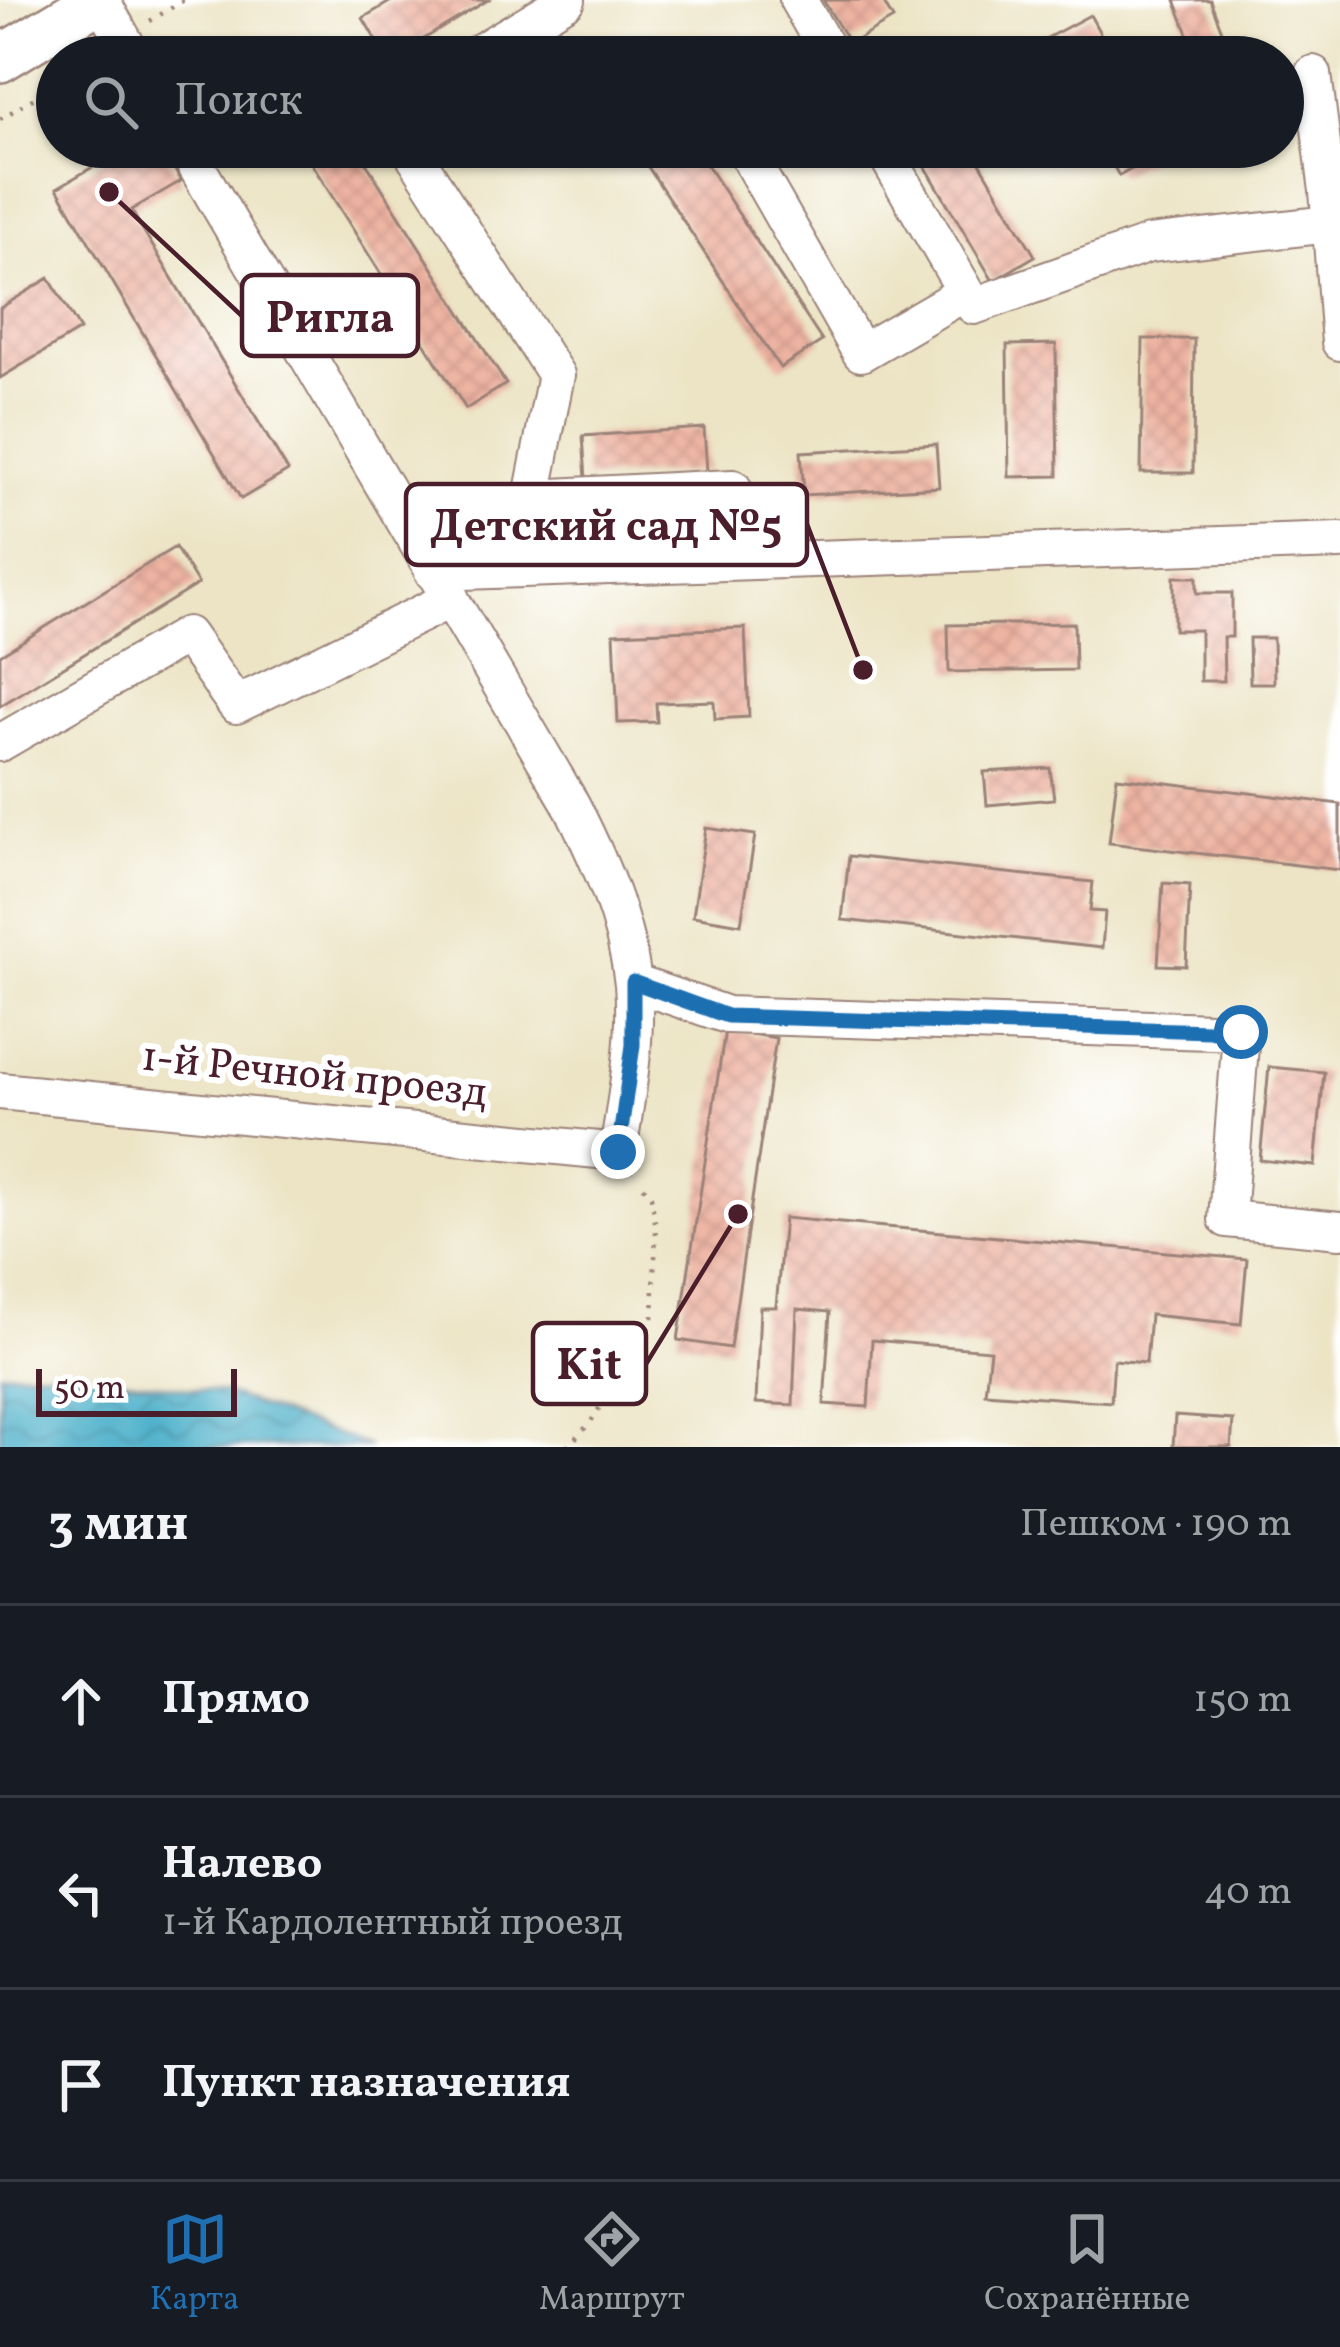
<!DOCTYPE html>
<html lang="ru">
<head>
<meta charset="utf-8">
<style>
	body { margin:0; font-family:Vollkorn,serif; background:#242831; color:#f1f3f6 }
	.scale { position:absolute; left:36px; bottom:30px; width:201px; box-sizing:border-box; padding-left:12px; border:6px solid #4a1f2b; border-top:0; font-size:33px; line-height:42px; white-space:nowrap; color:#4a1f2b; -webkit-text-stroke:9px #fff; paint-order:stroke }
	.stop { position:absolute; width:36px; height:36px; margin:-27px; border:9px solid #1f6fb2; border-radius:50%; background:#fff }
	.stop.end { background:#1f6fb2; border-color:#fff; box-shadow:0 3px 12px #0008 }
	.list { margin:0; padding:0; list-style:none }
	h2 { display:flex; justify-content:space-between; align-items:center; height:156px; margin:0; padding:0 48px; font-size:51px }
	h2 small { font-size:39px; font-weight:400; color:#9ea1a6 }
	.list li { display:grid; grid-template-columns:78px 1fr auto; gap:36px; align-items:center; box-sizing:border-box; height:192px; padding:0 48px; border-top:3px solid #363941 }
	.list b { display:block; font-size:45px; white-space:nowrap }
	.list p { margin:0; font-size:39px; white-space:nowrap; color:#9ea1a6 }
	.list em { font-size:39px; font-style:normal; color:#9ea1a6 }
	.icon { flex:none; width:66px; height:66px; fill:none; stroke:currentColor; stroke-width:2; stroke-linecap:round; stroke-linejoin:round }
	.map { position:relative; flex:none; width:1340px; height:1447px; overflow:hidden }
	.search { position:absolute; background:#171b24; box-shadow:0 3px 9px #0004; left:36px; right:36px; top:36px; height:132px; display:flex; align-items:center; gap:30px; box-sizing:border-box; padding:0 42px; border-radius:66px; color:#9ea1a6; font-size:45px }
	.sheet { height:732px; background:#171b24 }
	nav { display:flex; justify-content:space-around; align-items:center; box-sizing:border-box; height:168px; border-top:3px solid #363941; background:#171b24; font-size:33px; color:#9ea1a6 }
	nav a { display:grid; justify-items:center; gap:6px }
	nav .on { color:#1f6fb2 }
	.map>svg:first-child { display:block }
	.water { fill:url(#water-waves); stroke:#4a677a; stroke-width:3 }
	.building { fill:url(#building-cross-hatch) }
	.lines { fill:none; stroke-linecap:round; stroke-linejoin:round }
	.minor-casing { stroke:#9b8278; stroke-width:40 }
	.major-casing { stroke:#9b8278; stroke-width:50 }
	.path { stroke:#9b8278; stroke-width:4.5; stroke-dasharray:3 9; stroke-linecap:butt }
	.minor { stroke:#fff; stroke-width:36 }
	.major { stroke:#fff; stroke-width:45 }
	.route { stroke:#1f6fb2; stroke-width:15 }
	.labels { text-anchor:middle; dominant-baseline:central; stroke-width:12; stroke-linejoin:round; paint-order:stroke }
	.street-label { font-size:42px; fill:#4a1f2b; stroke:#fff }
	.leader { fill:none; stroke:#4a1f2b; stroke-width:4.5 }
	.callout-dot { fill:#4a1f2b; stroke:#fff; stroke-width:4.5 }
	.callout { fill:#fff; stroke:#4a1f2b; stroke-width:4.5 }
	.callout-label { font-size:45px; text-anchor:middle; font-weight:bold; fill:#4a1f2b }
</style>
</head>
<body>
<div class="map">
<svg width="1340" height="1447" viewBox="0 0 1340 1447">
	<defs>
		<pattern id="water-waves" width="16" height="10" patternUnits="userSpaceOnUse" patternTransform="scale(3)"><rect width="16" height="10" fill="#49afc9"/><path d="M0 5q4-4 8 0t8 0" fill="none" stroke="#3f8ea3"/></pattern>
		<pattern id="building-cross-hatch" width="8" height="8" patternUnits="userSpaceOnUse" patternTransform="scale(3)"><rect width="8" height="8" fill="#eeb4a2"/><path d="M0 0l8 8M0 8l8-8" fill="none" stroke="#ce9a8c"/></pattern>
	</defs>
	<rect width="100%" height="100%" fill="#fff"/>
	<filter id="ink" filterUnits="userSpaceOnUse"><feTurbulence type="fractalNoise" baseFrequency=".00833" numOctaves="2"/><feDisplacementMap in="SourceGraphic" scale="24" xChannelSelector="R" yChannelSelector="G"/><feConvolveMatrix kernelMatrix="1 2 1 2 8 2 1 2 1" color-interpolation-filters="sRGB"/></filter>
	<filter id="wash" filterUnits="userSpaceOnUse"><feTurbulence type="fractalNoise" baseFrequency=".004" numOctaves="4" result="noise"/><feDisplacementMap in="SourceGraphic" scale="48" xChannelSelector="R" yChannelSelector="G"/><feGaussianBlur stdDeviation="2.7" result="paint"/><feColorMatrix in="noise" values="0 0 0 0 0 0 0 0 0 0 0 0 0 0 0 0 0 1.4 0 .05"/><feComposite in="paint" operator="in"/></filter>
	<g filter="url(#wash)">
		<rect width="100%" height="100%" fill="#ece4c5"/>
		<!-- water -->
		<path class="water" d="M55,1371L225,1393L370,1447H0V1372Z"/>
		<g id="blocks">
			<!-- building -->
			<path class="building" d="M393,0H488L394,57H386L363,18Z
				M823,0H882L893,19L850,44Z
				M1175,0H1210L1232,57H1197Z
				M1090,15L1113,57H1055L1045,39Z
				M127,147H162L181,181L131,210L288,471L241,499L57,188Z
				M301,147H356L506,384L466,409Z
				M635,147H695L822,341L780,368Z
				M914,147H971L1035,256L993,281Z
				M1103,147H1161L1163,152L1119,176Z
				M49,278L80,330L0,378V308Z
				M1143,339H1194L1193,473H1141Z
				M1056,344L1058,476L1009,477L1007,345Z
				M704,428L707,471L586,479L583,436Z
				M936,444L939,487L804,495L801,452Z
				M175,547L198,584L0,706V655Z
				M1174,577H1197V593H1232V637H1223L1224,681H1200V630H1174Z
				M1074,623L1075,670L949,672L948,625Z
				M745,628L749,717L715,719L714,701L656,703L657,722L618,723L614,633Z
				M1249,638H1273L1274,683H1250Z
				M1050,768L1054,799L987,805L984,772Z
				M1117,777L1340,804V870L1109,843Z
				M706,828L755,835L741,924L693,916Z
				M849,856L1093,882L1090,911L1105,912L1102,948L842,920Z
				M1163,883L1190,885L1186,966L1158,965Z
				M725,1030L776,1038L730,1348L678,1340Z
				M1269,1067L1324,1072L1315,1166L1260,1160Z
				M784,1218L1247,1259L1241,1324L1150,1315L1146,1363L1114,1360L1111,1402L985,1393L990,1350L872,1340L868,1407L824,1404L830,1312L797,1309L793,1405L756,1403L760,1307H776Z
				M1175,1416L1233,1420L1231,1447H1173Z"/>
		</g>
	</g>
	<g filter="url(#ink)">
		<use href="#blocks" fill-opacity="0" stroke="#9b8278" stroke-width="3"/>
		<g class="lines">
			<!-- minor casing -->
			<g class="minor-casing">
				<path id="minor" d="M101,0L133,57
					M798,0L831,57
					M472,57L567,0
					M1313,74L1328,191L1340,342
					M409,147L556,375L518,568
					M743,147L861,353L966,292
					M882,147L974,306L1149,244L1330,224
					M532,498L733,488L736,561
					M433,572L1340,541
					M0,743L187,635L236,705L451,599
					M633,983L727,1015L1241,1032L1227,1219L1340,1230
					M0,1091L618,1152C626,1097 638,1039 633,984C626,920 600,862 572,806L185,147"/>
			</g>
			<!-- major casing -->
			<g class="major-casing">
				<path id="major" d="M0,59L98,0"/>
			</g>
			<!-- path -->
			<path class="path" d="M150,21L184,0
				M0,119L57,84
				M567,1447L590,1423L653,1321L656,1228L651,1196L638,1179"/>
			<!-- minor -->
			<use href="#minor" class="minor"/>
			<!-- major -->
			<use href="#major" class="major"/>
		</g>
	</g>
	<g class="lines" filter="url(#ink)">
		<!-- route -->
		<path class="route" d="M618,1152L633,1045V982L727,1016L1241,1032"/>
	</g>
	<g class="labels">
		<!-- street labels -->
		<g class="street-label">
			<text transform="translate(314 1077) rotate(6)">1-й Речной проезд</text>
		</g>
	</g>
	<!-- callouts -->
	<path class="leader" d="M109 192L242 316M863 670L807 524M738 1214L646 1364"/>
	<g class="callout-dot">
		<circle cx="109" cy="192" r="12"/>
		<circle cx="863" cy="670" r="12"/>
		<circle cx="738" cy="1214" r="12"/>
	</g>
	<g class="callout">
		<rect x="242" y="275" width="176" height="81" rx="12"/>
		<rect x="406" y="484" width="401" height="81" rx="12"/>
		<rect x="533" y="1323" width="113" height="81" rx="12"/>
	</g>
	<g class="callout-label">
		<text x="330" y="332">Ригла</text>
		<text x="606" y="540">Детский сад №5</text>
		<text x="589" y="1379">Kit</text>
	</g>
</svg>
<div class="scale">50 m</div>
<div class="stop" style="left:1241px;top:1032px"></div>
<div class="stop end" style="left:618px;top:1152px"></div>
<div class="search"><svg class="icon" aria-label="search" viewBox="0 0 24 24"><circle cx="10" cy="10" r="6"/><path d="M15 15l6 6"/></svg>Поиск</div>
</div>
<section class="sheet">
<h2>3 мин<small>Пешком · 190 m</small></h2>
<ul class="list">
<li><svg class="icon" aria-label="ahead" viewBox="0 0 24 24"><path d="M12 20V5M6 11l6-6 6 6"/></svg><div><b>Прямо</b></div><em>150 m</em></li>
<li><svg class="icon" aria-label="left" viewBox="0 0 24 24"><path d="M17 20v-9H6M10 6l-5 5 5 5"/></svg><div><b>Налево</b><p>1-й Кардолентный проезд</p></div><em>40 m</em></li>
<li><svg class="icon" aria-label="arrive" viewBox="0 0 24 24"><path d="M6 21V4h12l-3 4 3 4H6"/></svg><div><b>Пункт назначения</b></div></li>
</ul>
</section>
<nav>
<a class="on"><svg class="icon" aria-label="map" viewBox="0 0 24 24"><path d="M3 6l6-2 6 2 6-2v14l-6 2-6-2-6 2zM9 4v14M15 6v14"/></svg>Карта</a>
<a><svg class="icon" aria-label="directions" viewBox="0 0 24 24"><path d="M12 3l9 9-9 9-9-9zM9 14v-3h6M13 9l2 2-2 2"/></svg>Маршрут</a>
<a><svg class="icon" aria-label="saved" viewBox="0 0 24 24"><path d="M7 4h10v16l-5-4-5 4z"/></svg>Сохранённые</a>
</nav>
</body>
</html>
